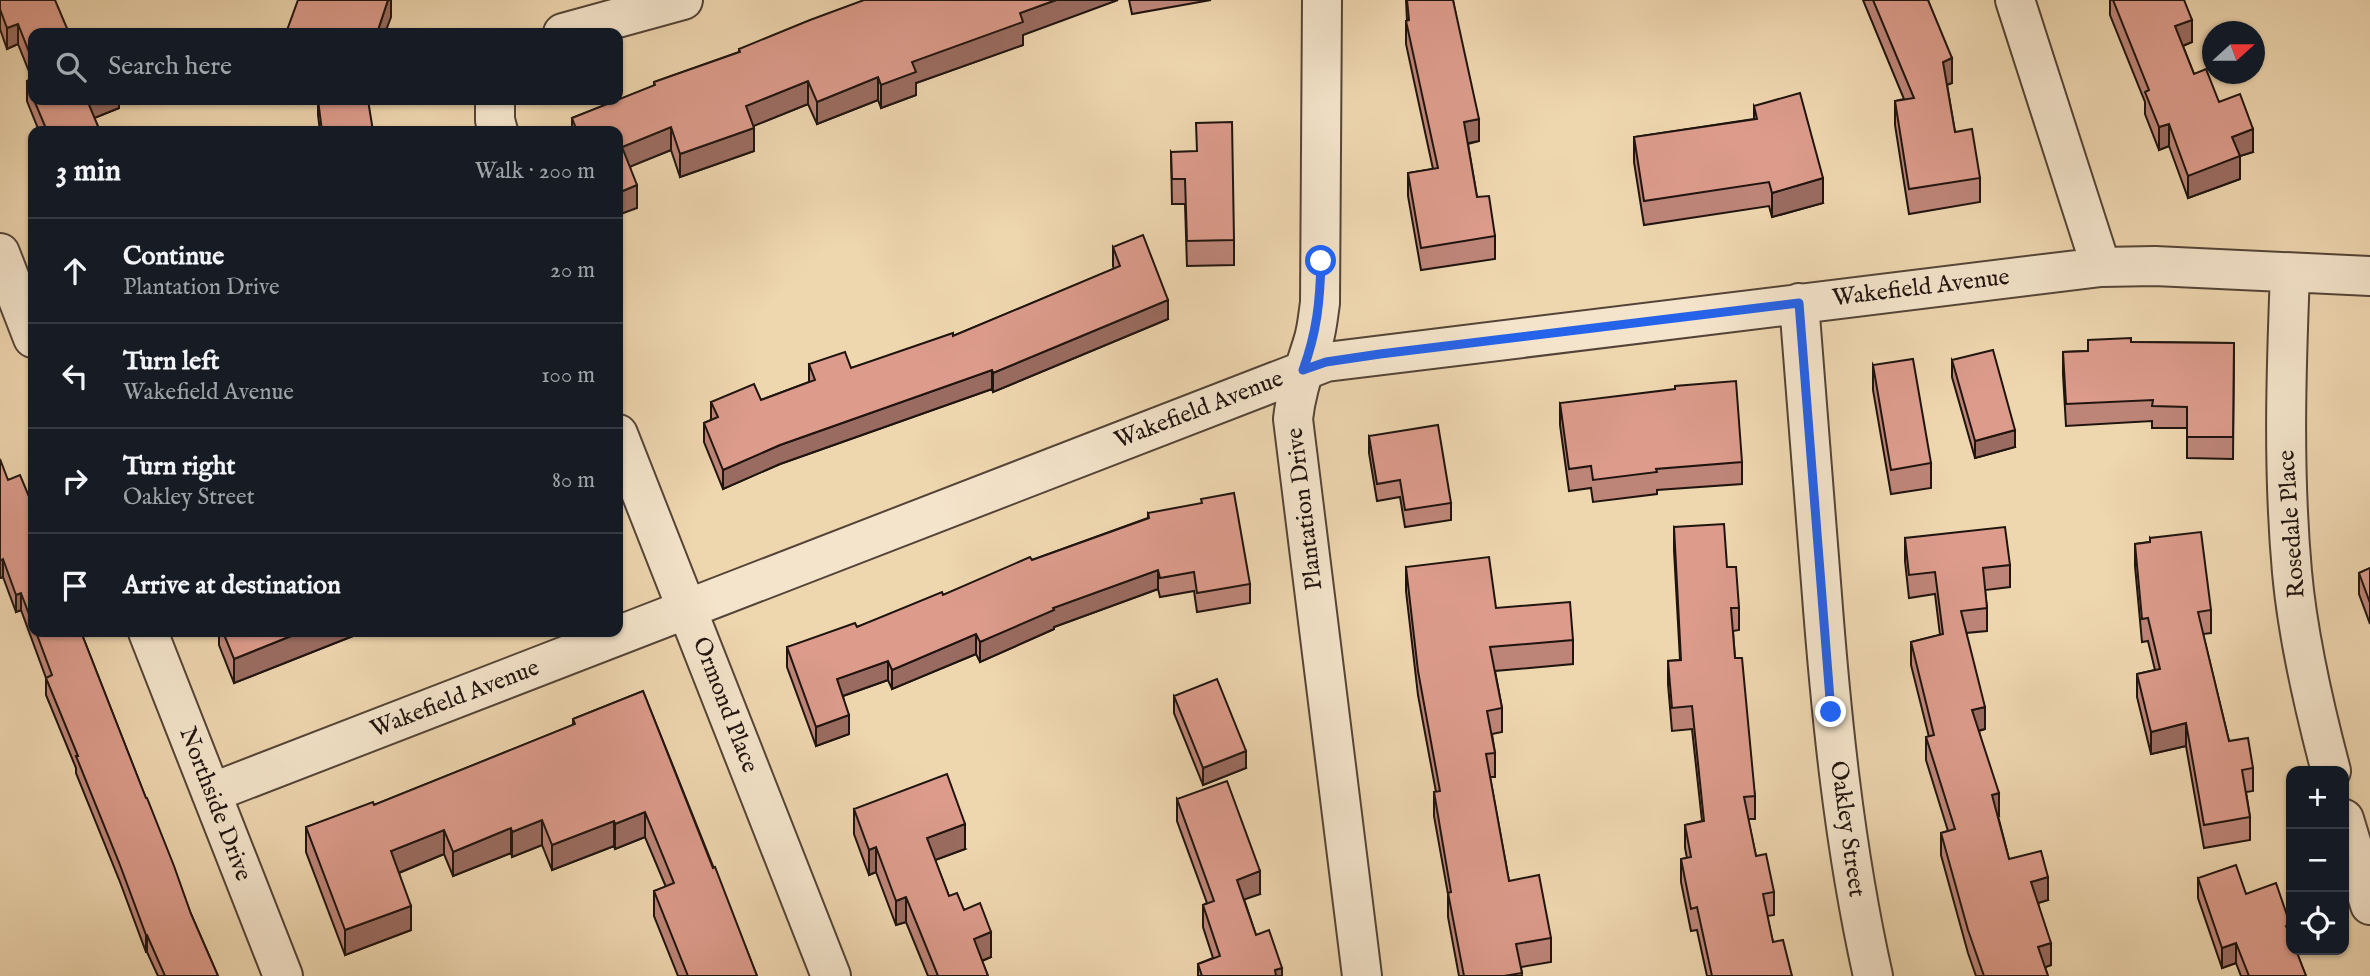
<!DOCTYPE html>
<html lang="en">
<head>
<meta charset="utf-8">
<style>
	body { margin:0; font-family:"IM FELL English",serif; background:#242831; color:#f1f3f6 }
	.controls { position:absolute; right:21px; bottom:21px; display:grid; overflow:hidden; border-radius:14px; box-shadow:0 2px 5px #0004 }
	.controls button { width:63px; height:63px; display:grid; place-items:center; padding:0; border:0; border-bottom:2px solid #363941; background:#171b24; color:#f1f3f6; font:35px sans-serif }
	.compass { position:absolute; left:2202px; top:21px; width:63px; height:63px; border-radius:50%; background:#171b24; box-shadow:0 2px 5px #0004; rotate:69deg }
	.stop { position:absolute; width:21px; height:21px; margin:-16px; border:5px solid #2563eb; border-radius:50%; background:#fff }
	.stop.end { background:#2563eb; border-color:#fff; box-shadow:0 2px 7px #0008 }
	.list { margin:0; padding:0; list-style:none }
	h2 { display:flex; justify-content:space-between; align-items:center; height:91px; margin:0; padding:0 28px; font-size:30px }
	h2 small { font-size:23px; font-weight:400; color:#9ea1a6 }
	.list li { display:grid; grid-template-columns:46px 1fr auto; gap:21px; align-items:center; box-sizing:border-box; height:105px; padding:0 28px; border-top:2px solid #363941 }
	.list b { display:block; font-size:26px; white-space:nowrap }
	.list p { margin:0; font-size:23px; white-space:nowrap; color:#9ea1a6 }
	.list em { font-size:23px; font-style:normal; color:#9ea1a6 }
	.icon { flex:none; width:38px; height:38px; fill:none; stroke:currentColor; stroke-width:2; stroke-linecap:round; stroke-linejoin:round }
	.map { position:relative; flex:none; width:2370px; height:976px; overflow:hidden }
	.search { position:absolute; background:#171b24; box-shadow:0 2px 5px #0004; left:28px; top:28px; width:595px; height:77px; display:flex; align-items:center; gap:18px; box-sizing:border-box; padding:0 24px; border-radius:14px; color:#9ea1a6; font-size:26px }
	.panel { position:absolute; background:#171b24; box-shadow:0 2px 5px #0004; left:28px; top:126px; width:595px; height:511px; border-radius:14px }
	.map>svg:first-child { display:block }
	.lines { fill:none; stroke-linecap:round; stroke-linejoin:round }
	.minor-casing { stroke:#544437; stroke-width:42 }
	.minor { stroke:#f4e4cb; stroke-width:38 }
	.wall { fill:#bd8578; stroke:#20140f; stroke-width:2 }
	.shaded-wall { fill:#9a6c61; stroke:#20140f; stroke-width:2 }
	.building { fill:#dc9b8b; stroke:#20140f; stroke-width:2 }
	.route { stroke:#2563eb; stroke-width:9 }
	.labels { text-anchor:middle; dominant-baseline:central; stroke-width:5; stroke-linejoin:round; paint-order:stroke }
	.street-label { font-size:24px; fill:#20140f; stroke:#f4e4cb }
</style>
</head>
<body>
<div class="map">
<svg width="2370" height="976" viewBox="0 0 2370 976">
	<rect width="100%" height="100%" fill="#eed6af"/>
	<filter id="stains"><feTurbulence type="fractalNoise" baseFrequency=".00286" numOctaves="4"/><feColorMatrix values="0 0 0 0 .2 0 0 0 0 .09 0 0 0 0 .02 0 0 0 .5 -.17"/></filter>
	<radialGradient id="worn" r=".72"><stop offset=".6" stop-color="#630" stop-opacity="0"/><stop offset="1" stop-color="#630" stop-opacity=".3"/></radialGradient>
	<g class="lines">
		<!-- minor casing -->
		<g class="minor-casing">
			<path id="minor" d="M1322,0L1320,303C1318,316 1317,330 1313,342C1305,368 1296,391 1293,419L1362,976
				M2015,0L2101,267
				M563,33L683,0
				M495,100V120L498,131
				M0,253L33,338
				M2290,273C2286,373 2283,472 2292,572C2298,639 2314,707 2331,771
				M1799,303C1806,397 1814,490 1821,583C1831,715 1844,846 1873,976
				M618,434L831,976
				M148,632L283,976
				M211,793L1326,362L2101,267L2155,266L2370,276
				M2344,819L2370,905"/>
		</g>
		<!-- minor -->
		<use href="#minor" class="minor"/>
	</g>
	<!-- wall -->
	<path class="wall" d="M0,0L33,33V100H119V108L94,118L100,131H39L27,101V81L32,79L18,44L7,49L0,29Z
		M1129,0H1211L1132,14Z
		M1406,0H1453L1479,141L1468,144L1477,197L1495,236V259L1421,270L1408,196V173L1433,169L1406,44V21H1407Z
		M1863,0H1928L1952,83L1947,85L1955,132L1980,178V202L1909,214L1895,125V101L1904,99Z
		M2110,0H2184L2192,42L2183,46L2194,74L2219,102L2253,152L2240,156V179L2188,198L2169,146L2159,150L2145,114V102L2110,15Z
		M1023,35V45L916,83V95L881,108L878,100L817,124L808,104L753,126L754,151L680,177L671,150L630,166L637,208L618,131H572V118L654,86V82L739,52V49Z
		M318,100L373,131H320L318,115Z
		M1754,106L1823,203L1772,217L1769,206L1644,225L1634,162V137L1754,119Z
		M1171,152L1234,240V265L1187,266L1185,204H1172Z
		M1113,247L1168,319L993,392L992,389L780,464L723,489L704,442V423L711,420V402L761,400L809,382V364L851,368L953,336L1114,269L1113,266Z
		M2088,340L2131,342L2234,343L2233,459L2187,458V428H2152V421L2066,426L2063,374V352L2088,351Z
		M1952,360L2015,447L1975,458L1952,377Z
		M1873,365L1931,463V488L1891,494L1873,390Z
		M1560,403L1742,462V484L1657,490V494L1593,502L1591,488L1569,491L1560,425Z
		M1369,436L1451,503V520L1405,527L1400,497L1377,501L1369,453Z
		M8,480L33,506V632H81L191,914L218,976H158L147,952H146L120,882L76,773V768L46,695V678L21,610L16,612L3,577L0,578Z
		M1148,513L1250,584V603L1197,612L1194,591L1160,597L1158,589L1054,627V629L980,662L976,654L892,689L888,680L843,696L849,734L816,746L787,667V647L857,627L943,595L1032,560L1148,518Z
		M1674,527L1727,567L1739,608V630L1733,631L1735,658L1755,796V819H1748L1756,856L1774,892V915L1767,916L1773,942L1792,976H1707L1697,930L1691,931L1681,882V859L1687,858L1685,848V825L1702,821L1692,729L1672,731L1668,684V661L1680,660L1674,550Z
		M1905,538L2010,565V587L1985,590L1987,608V631L1966,633L1985,729L1979,731L1999,816H1998L2009,859L2048,900L2038,903L2051,965L2045,967L2048,976H1976L1968,953L1941,855V833L1948,831L1926,760V737H1929L1911,665V642L1940,635L1935,594L1909,598L1905,561Z
		M2150,538L2211,610V633L2203,634L2229,741L2253,768V791L2246,792L2250,817V840L2204,848L2186,746L2151,754L2137,697V674L2155,670L2148,641L2142,642L2135,566V544L2150,542Z
		M1406,567L1496,608L1573,640V664L1495,671L1502,708V732L1492,734L1495,753V777H1490L1509,881L1551,938V962L1521,967L1522,976H1459L1448,917V894L1434,816V792H1436L1418,695L1406,591Z
		M2370,568V624L2359,594V573Z
		M219,632H363L234,683L219,645Z
		M643,691L757,976H678L654,916V891L666,887L645,837L615,849L614,846L552,870L542,845L512,857L511,853L453,876L444,854L399,873L411,930L345,955L306,852V827L374,805L573,725V719Z
		M1174,696L1246,768L1203,785L1174,713Z
		M1177,799L1260,894L1244,899L1256,935L1282,976H1198V964L1213,958L1203,927V905L1207,903L1177,821Z
		M854,809L965,849L935,860L949,896L964,910L991,957L982,961L988,976H928L906,922L896,925L876,872L869,875L854,834Z
		M2198,878L2246,894L2290,936L2306,976H2241L2236,963L2222,968L2198,898Z"/>
	<!-- shaded-wall -->
	<path class="shaded-wall" d="M388,0H391V17L385,33H377Z
		M1056,0H1118L1023,35V45L916,83V95L881,108V85L912,62L1020,13Z
		M2192,20V42L2175,49V26Z
		M18,24V44L7,49V28Z
		M1952,58V83L1943,86V62Z
		M878,77V100L817,124V102Z
		M808,81V104L746,129V106Z
		M87,100H119V108L87,121Z
		M1479,119V141L1464,144V122Z
		M2169,124V146L2159,150V127Z
		M671,127V150L622,170V147Z
		M754,128V151L680,177V154Z
		M2253,129V152L2240,156V179L2188,198V176L2232,137Z
		M1823,178V203L1772,217V193Z
		M637,185V208L618,215V193Z
		M1168,300V319L993,392V373Z
		M992,370V389L780,464L723,489V470L780,445Z
		M2015,430V447L1975,458V441Z
		M3,559V577L0,578V561Z
		M1158,570V589L1054,627V629L980,662V642L1053,608Z
		M21,593V610L16,612V595Z
		M301,632H363L234,683V659Z
		M976,634V654L892,689V670Z
		M888,661V680L837,698V679Z
		M1985,707V729L1972,732V710Z
		M849,715V734L816,746V727Z
		M2186,723V746L2151,754V732Z
		M1246,751V768L1203,785V768Z
		M1999,793V816L1992,818V795Z
		M645,812V837L615,849V824Z
		M542,820V845L512,857V832Z
		M614,821V846L552,870V845Z
		M965,824V849L927,863V838Z
		M511,828V853L453,876V852Z
		M444,830V854L391,876V851Z
		M876,847V872L869,875V850Z
		M1260,871V894L1237,902V880Z
		M2048,877V900L2031,905V882Z
		M906,897V922L896,925V901Z
		M411,906V930L345,955V930Z
		M991,932V957L974,964V939Z
		M146,935H147V952H146Z
		M2051,943V965L2038,970V947Z
		M2236,943V963L2222,968V948Z
		M1282,968V976H1275V970Z"/>
	<!-- building -->
	<path class="building" d="M0,0H55L69,33H33V62L18,24L7,28L0,9Z
		M298,0H388L377,33H286Z
		M864,0H1056L1020,13L1023,22L912,62L916,72L881,85L878,77L817,102L808,81L746,106L754,128L680,154L671,127L622,147L637,185L618,193V131H577L572,118L655,85L654,82L740,52L739,49L810,20Z
		M1407,0H1453L1479,119L1464,122L1477,197L1489,196L1495,236L1421,248L1408,173L1438,168L1406,21L1409,20Z
		M1873,0H1928L1952,58L1943,62L1955,132L1972,129L1980,178L1909,189L1895,101L1914,98Z
		M2113,0H2184L2192,20L2175,26L2194,74L2206,69L2219,102L2240,94L2253,129L2232,137L2240,156L2188,176L2169,124L2159,127L2145,92L2149,90Z
		M33,79V97L27,81Z
		M1800,93L1823,178L1772,193L1769,182L1644,201L1634,137L1757,119L1754,106Z
		M34,100H88H87L100,131H47Z
		M318,100H368L373,131H322Z
		M1232,122L1234,240L1187,241L1185,179H1172L1171,152L1197,151L1196,123Z
		M1143,235L1168,300L993,373L992,370L780,445L723,470L704,423L718,417L711,402L754,384L761,400L815,380L809,364L845,352L851,368L953,333V336L1120,266L1113,247Z
		M2131,338V342L2234,343L2233,437H2187V407L2152,406L2153,400L2066,404L2063,352L2088,351V340Z
		M1993,350L2015,430L1975,441L1952,360Z
		M1913,359L1931,463L1891,470L1873,365Z
		M1736,381L1742,462L1656,469L1657,472L1593,480L1591,466L1569,469L1560,403L1675,389V386Z
		M1438,425L1451,503L1405,510L1400,480L1377,484L1369,436Z
		M0,459L8,480L20,475L33,506V625L21,593L16,595L3,559L0,561Z
		M1234,493L1250,584L1197,593L1194,572L1160,578L1158,570L1053,608L1054,610L980,642L976,634L892,670L888,661L837,679L849,715L816,727L787,647L855,623L857,627L942,592L943,595L1030,557L1032,560L1149,518L1148,513L1202,503L1201,499Z
		M1724,524L1727,567H1736L1739,608H1731L1735,658H1742L1755,796L1744,797L1756,856L1766,854L1774,892L1763,894L1773,942L1783,940L1792,976H1712L1697,907L1691,909L1681,859L1691,857L1685,825L1704,821L1692,706L1672,708L1668,661L1681,660L1674,527Z
		M2005,527L2010,565L1983,568L1987,608L1961,611L1985,707L1972,710L1999,793L1992,795L2009,859L2041,851L2048,877L2031,882L2051,943L2038,947L2048,976H1984L1968,930L1941,833L1955,829L1926,737L1934,735L1911,642L1943,634L1935,572L1909,575L1905,538Z
		M2201,532L2211,610L2198,612L2229,741L2248,738L2253,768L2242,770L2250,817L2204,825L2186,723L2151,732L2137,674L2160,669L2148,618L2142,619L2135,544L2150,542V538Z
		M1489,557L1496,608L1570,602L1573,640L1490,647L1502,708L1487,711L1495,753L1486,754L1509,881L1539,875L1551,938L1516,944L1522,973L1504,976H1464L1448,893L1451,892L1434,792L1440,791L1418,671L1406,567Z
		M2370,568V603L2359,573Z
		M36,632H81L146,798H147L174,866L191,914L218,976H165L147,935H146L120,865L76,756H78L46,678L52,675Z
		M223,632H301L234,659Z
		M1217,679L1246,751L1203,768L1174,696Z
		M643,691L713,868L715,867L757,976H688L654,891L674,883L645,812L615,824L614,821L552,845L542,820L512,832L511,828L453,852L444,830L391,851L411,906L345,930L306,827L373,802L374,805L575,724L573,719Z
		M947,774L965,824L927,838L949,896L957,893L964,910L980,903L991,932L974,939L988,976H938L906,897L896,901L876,847L869,850L854,809Z
		M1227,781L1260,871L1237,880L1256,935L1269,930L1282,968L1275,970L1276,976H1202L1198,964L1220,956L1203,905L1214,901L1177,799Z
		M2236,865L2246,894L2276,883L2290,924L2286,926L2291,938V950H2296L2306,976H2249L2236,943L2222,948L2198,878Z"/>
	<g class="lines">
		<!-- route -->
		<path class="route" d="M1321,261C1320,301 1317,332 1303,370L1326,362L1380,354L1799,303L1831,712"/>
	</g>
	<g class="labels">
		<!-- street labels -->
		<g class="street-label">
			<text transform="translate(1921 288) rotate(-7)">Wakefield Avenue</text>
			<text transform="translate(1199 410) rotate(-21)">Wakefield Avenue</text>
			<text transform="translate(1305 509) rotate(-97)">Plantation Drive</text>
			<text transform="translate(2292 524) rotate(-94)">Rosedale Place</text>
			<text transform="translate(455 699) rotate(-21)">Wakefield Avenue</text>
			<text transform="translate(725 705) rotate(69)">Ormond Place</text>
			<text transform="translate(215 804) rotate(69)">Northside Drive</text>
			<text transform="translate(1847 829) rotate(82)">Oakley Street</text>
		</g>
	</g>
	<rect width="100%" height="100%" filter="url(#stains)"/>
	<rect width="100%" height="100%" fill="url(#worn)"/>
</svg>
<div class="controls">
<button>+</button>
<button>−</button>
<button><svg class="icon" aria-label="locate" viewBox="0 0 24 24"><circle cx="12" cy="12" r="6"/><path d="M12 2v4M12 18v4M2 12h4M18 12h4"/></svg></button>
</div>
<svg class="compass" viewBox="-18 -18 36 36"><path d="M0-13l5 13h-10z" fill="#e53935"/><path d="M0 13l5-13h-10z" fill="#9ea1a6"/></svg>
<div class="stop" style="left:1321px;top:261px"></div>
<div class="stop end" style="left:1831px;top:712px"></div>
<div class="search"><svg class="icon" aria-label="search" viewBox="0 0 24 24"><circle cx="10" cy="10" r="6"/><path d="M15 15l6 6"/></svg>Search here</div>
<section class="panel">
<h2>3 min<small>Walk · 200 m</small></h2>
<ul class="list">
<li><svg class="icon" aria-label="ahead" viewBox="0 0 24 24"><path d="M12 20V5M6 11l6-6 6 6"/></svg><div><b>Continue</b><p>Plantation Drive</p></div><em>20 m</em></li>
<li><svg class="icon" aria-label="left" viewBox="0 0 24 24"><path d="M17 20v-9H6M10 6l-5 5 5 5"/></svg><div><b>Turn left</b><p>Wakefield Avenue</p></div><em>100 m</em></li>
<li><svg class="icon" aria-label="right" viewBox="0 0 24 24"><path d="M7 20v-9h11M14 6l5 5-5 5"/></svg><div><b>Turn right</b><p>Oakley Street</p></div><em>80 m</em></li>
<li><svg class="icon" aria-label="arrive" viewBox="0 0 24 24"><path d="M6 21V4h12l-3 4 3 4H6"/></svg><div><b>Arrive at destination</b></div></li>
</ul>
</section>
</div>
</body>
</html>
